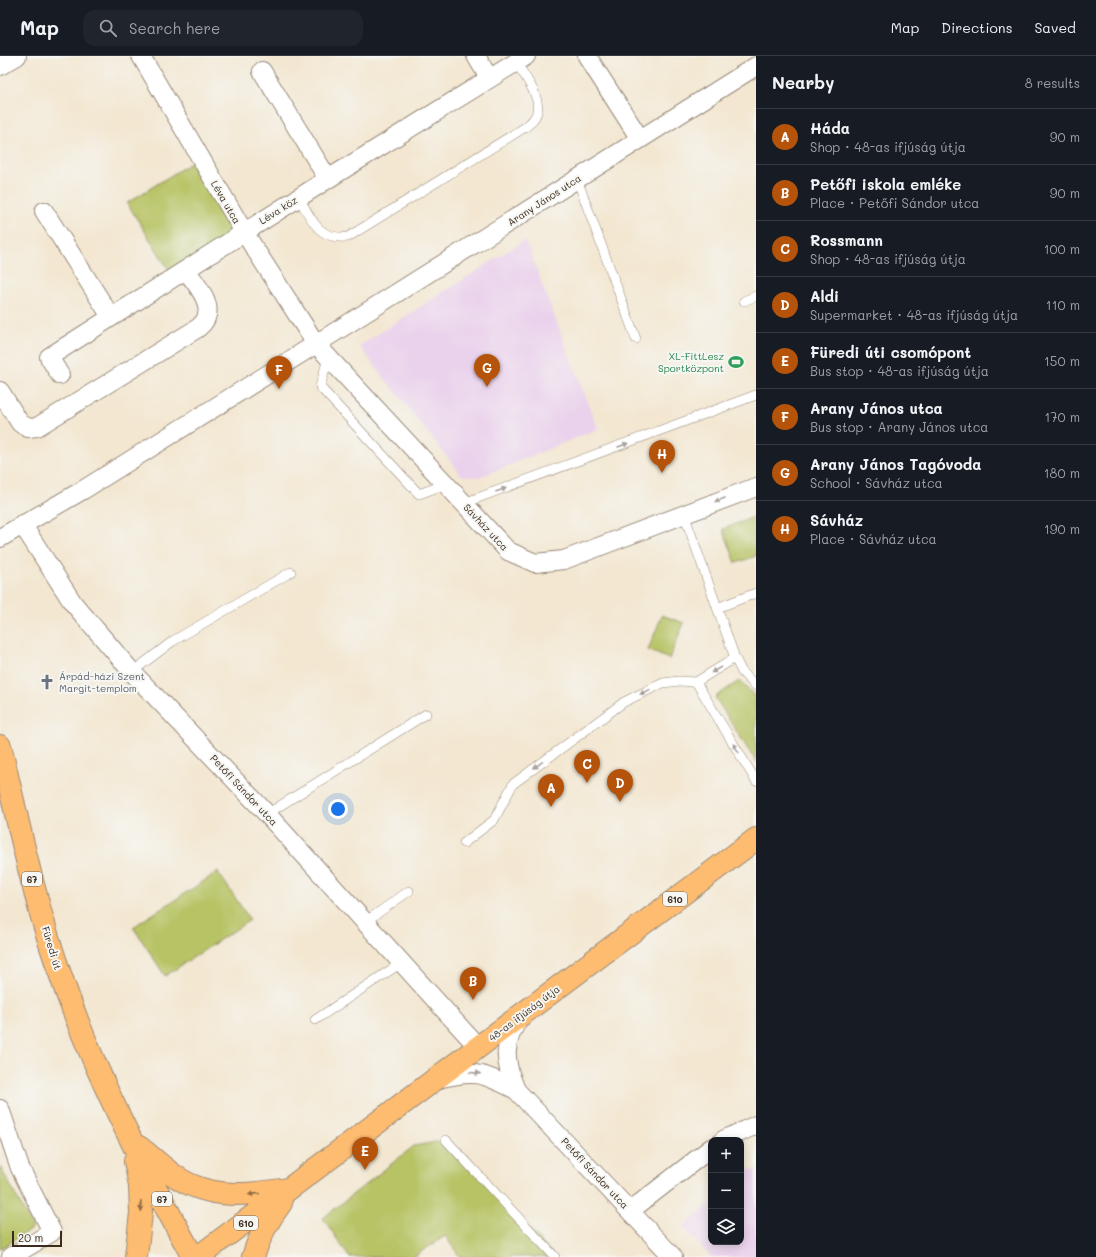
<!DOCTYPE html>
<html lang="en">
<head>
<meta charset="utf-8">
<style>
	body { margin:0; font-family:Mali,sans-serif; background:#20242c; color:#f1f3f6 }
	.controls { position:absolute; right:12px; bottom:12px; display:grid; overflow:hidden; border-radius:8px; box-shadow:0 2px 10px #0003 }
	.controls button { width:36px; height:36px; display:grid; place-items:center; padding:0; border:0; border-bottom:1px solid #363941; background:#171b24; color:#f1f3f6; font:20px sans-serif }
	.scale { position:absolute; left:12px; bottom:10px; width:50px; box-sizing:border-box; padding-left:4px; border:2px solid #3b2a1e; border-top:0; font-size:11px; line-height:14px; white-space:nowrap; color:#3b2a1e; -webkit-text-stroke:3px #f6f6f2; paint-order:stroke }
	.you { position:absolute; left:338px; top:753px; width:14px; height:14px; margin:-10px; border:3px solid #fff; border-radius:50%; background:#1a73e8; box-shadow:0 0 0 6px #1a73e833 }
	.badge { display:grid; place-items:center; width:26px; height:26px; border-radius:50%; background:#b45309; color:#fff; font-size:13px; font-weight:700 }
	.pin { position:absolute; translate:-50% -33px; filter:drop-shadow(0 1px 2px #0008) }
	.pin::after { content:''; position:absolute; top:21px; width:14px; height:12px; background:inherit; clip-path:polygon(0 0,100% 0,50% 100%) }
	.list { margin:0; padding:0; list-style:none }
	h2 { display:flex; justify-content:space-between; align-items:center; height:52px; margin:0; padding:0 16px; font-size:17px }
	h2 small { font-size:13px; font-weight:400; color:#9ea1a6 }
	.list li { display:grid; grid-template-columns:26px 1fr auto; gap:12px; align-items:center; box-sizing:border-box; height:56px; padding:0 16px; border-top:1px solid #363941 }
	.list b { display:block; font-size:15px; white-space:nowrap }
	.list p { margin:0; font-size:13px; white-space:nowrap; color:#9ea1a6 }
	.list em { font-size:13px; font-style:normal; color:#9ea1a6 }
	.icon { flex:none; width:22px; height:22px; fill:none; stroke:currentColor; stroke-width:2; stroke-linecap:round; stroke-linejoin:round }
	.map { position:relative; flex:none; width:756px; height:1201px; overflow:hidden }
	header { display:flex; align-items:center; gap:24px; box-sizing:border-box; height:56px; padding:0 20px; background:#171b24; border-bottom:1px solid #363941 }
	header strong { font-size:19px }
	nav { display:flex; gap:22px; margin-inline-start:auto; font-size:14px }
	.search { width:280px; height:36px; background:#20242c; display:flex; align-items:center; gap:10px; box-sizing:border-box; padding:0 14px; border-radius:12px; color:#9ea1a6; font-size:15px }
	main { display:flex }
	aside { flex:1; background:#171b24 }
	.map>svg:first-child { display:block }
	.built { fill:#ead1ec }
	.green { fill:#b7c365; stroke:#797642 }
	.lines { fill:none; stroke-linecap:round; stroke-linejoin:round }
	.service-casing { stroke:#978878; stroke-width:10 }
	.minor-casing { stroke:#978878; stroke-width:20 }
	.primary-casing { stroke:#978878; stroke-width:24 }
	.service { stroke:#fff; stroke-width:9 }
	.minor { stroke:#fff; stroke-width:18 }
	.primary { stroke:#febc70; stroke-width:22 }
	.oneway { fill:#a79f9a }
	.oneway2 { fill:#936c43 }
	.labels { text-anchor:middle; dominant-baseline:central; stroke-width:4; stroke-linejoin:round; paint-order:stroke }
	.shield { fill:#f6f6f2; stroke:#73675e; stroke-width:1 }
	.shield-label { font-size:9px; font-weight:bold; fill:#3b2a1e }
	.street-label { font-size:10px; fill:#3b2a1e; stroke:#f6f6f2 }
	.leisure-label { font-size:10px; fill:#27864d; stroke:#f6f6f2; text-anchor:end }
	.worship-label { font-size:10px; fill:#5b616d; stroke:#f6f6f2; text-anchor:start }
</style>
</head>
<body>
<header>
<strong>Map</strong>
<div class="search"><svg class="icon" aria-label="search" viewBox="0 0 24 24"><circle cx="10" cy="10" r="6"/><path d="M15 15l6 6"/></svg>Search here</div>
<nav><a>Map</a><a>Directions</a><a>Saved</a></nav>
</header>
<main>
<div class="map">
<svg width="756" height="1201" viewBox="0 0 756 1201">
	<rect width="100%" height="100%" fill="#f6f6f2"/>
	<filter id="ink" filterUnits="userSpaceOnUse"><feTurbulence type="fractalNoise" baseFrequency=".025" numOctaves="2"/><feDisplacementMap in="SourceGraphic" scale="8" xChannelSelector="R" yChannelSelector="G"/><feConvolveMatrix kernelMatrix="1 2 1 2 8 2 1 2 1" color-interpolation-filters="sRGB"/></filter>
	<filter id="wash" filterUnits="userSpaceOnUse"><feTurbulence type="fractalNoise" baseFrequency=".012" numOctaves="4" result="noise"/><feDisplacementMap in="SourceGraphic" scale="16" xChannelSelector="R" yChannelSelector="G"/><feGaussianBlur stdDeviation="0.9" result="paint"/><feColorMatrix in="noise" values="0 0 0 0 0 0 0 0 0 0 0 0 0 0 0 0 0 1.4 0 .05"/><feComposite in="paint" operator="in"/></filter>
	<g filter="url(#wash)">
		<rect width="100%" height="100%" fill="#f3e7d1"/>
		<!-- built -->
		<path class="built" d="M525,184L598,373L480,421L462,420L359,290Z
			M749,1112L756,1115V1201H711L683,1171L711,1146V1186H741V1119Z"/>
		<!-- green -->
		<path class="green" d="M200,101L244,176L174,222L127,147Z
			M756,460V500L736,507L723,473Z
			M662,559L684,567L669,603L648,594Z
			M739,625L756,641V706L715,641Z
			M218,816L250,864L165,920L133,871Z
			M446,1084L555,1201H460L445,1180L413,1201H349L323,1162L414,1090Z
			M0,1110L33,1172L0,1193Z"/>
	</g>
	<g filter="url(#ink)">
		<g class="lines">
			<!-- service casing -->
			<g class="service-casing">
				<path id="service" d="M577,123L636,283
					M299,142C312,164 318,184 348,181L527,70C529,68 533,64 535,61C545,44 524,20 516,6
					M744,245L756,240
					M328,302L320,331L419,438L446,428
					M464,447L756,339
					M684,458L735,602L742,616L756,630
					M717,552L756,537
					M132,616L173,585L291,516
					M696,626L735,602
					M267,758L426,658
					M464,787L494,764L513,728L624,646L663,627L679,625L696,626L756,725
					M365,866L409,835
					M315,964L401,907
					M446,1084L555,1201"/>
			</g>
			<!-- minor casing -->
			<g class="minor-casing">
				<path id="minor" d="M141,0L244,176L316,288L508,495L535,507L564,504L756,431
					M476,0L489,22
					M587,0L640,83
					M0,10L17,0
					M262,15L328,123
					M44,155L111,261
					M60,319L49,301L328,123L526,0
					M0,335L20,367L28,372L37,371L198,272C201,269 205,266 206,262C213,246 195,227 186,214
					M22,468L73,547L132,616L267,758L478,991
					M0,482L83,434L316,288L756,10
					M437,1023C475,1014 481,1016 516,1034L673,1201
					M516,1034C504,1005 502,988 520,961
					M0,1053L20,1112L52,1176L11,1201
					M723,1084L756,1069
					M630,1155L711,1092"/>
			</g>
			<!-- primary casing -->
			<g class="primary-casing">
				<path id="primary" d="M0,690C18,763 32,837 57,909C91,1011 141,1107 193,1201
					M139,1091C151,1100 162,1111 175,1120C210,1144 248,1139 288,1133
					M135,1105L140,1130L141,1157L136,1201
					M198,1201L756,783
					M253,1201C259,1181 268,1164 281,1147"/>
			</g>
			<!-- service -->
			<use href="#service" class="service"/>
			<!-- minor -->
			<use href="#minor" class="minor"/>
			<!-- primary -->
			<use href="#primary" class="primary"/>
		</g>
		<!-- one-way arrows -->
		<defs><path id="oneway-solid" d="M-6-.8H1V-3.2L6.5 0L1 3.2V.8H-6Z"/></defs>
		<g class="oneway">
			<use href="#oneway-solid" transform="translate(623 389) rotate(-21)"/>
			<use href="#oneway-solid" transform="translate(501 434) rotate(-20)"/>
			<use href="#oneway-solid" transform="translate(720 444) rotate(159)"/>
			<use href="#oneway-solid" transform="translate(716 614) rotate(149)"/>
			<use href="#oneway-solid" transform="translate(645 636) rotate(154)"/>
			<use href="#oneway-solid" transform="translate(736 692) rotate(-121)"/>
			<use href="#oneway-solid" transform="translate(538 709) rotate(144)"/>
			<use href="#oneway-solid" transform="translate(475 1017) rotate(7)"/>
		</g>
		<g class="oneway2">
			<use href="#oneway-solid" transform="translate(254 1138) rotate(174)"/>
			<use href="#oneway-solid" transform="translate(141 1150) rotate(87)"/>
		</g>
	</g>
	<!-- icons -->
	<defs>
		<g id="stadium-bare" transform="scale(1.2)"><path d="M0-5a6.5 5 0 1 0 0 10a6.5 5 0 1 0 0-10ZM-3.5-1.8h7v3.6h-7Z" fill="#2e9e5b" stroke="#f6f6f2" stroke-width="2.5" paint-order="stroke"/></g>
		<g id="church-bare" transform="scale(1.2)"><path d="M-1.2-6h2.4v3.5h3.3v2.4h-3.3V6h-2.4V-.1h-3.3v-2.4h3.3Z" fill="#6b7280" stroke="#f6f6f2" stroke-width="2.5" paint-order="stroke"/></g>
	</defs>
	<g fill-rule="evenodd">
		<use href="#stadium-bare" x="736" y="306"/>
		<use href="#church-bare" x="47" y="626"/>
	</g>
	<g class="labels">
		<!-- shield labels -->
		<g class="shield">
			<rect x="22" y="816" width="20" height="14" rx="3"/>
			<rect x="663" y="836" width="24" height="14" rx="3"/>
			<rect x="152" y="1136" width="20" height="14" rx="3"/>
			<rect x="234" y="1160" width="24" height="14" rx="3"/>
		</g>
		<g class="shield-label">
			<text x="32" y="823">67</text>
			<text x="675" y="843">610</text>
			<text x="162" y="1143">67</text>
			<text x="246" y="1167">610</text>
		</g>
		<!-- street labels -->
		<g class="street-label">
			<text transform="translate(544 144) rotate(-33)">Arany János utca</text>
			<text transform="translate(226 146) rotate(60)">Léva utca</text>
			<text transform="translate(278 154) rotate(-32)">Léva köz</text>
			<text transform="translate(486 471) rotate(47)">Sávház utca</text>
			<text transform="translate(244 734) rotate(47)">Petőfi Sándor utca</text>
			<text transform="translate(52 892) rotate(73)">Füredi út</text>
			<text transform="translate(524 957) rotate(-37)">48-as ifjúság útja</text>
			<text transform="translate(595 1117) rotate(47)">Petőfi Sándor utca</text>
		</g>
		<!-- leisure labels -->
		<g class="leisure-label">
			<text x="724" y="300">XL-FittLesz<tspan x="724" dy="12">Sportközpont</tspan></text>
		</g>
		<!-- worship labels -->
		<g class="worship-label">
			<text x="59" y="620">Árpád-házi Szent<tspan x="59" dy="12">Margit-templom</tspan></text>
		</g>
	</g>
</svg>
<div class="controls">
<button>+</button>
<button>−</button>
<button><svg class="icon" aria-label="layers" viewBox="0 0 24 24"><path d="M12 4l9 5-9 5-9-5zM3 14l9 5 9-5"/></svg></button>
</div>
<div class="scale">20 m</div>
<div class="you"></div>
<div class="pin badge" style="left:551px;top:751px">A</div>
<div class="pin badge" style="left:473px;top:944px">B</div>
<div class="pin badge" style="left:587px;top:727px">C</div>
<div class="pin badge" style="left:620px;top:746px">D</div>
<div class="pin badge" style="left:365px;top:1114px">E</div>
<div class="pin badge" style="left:279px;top:333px">F</div>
<div class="pin badge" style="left:487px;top:331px">G</div>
<div class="pin badge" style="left:662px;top:417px">H</div>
</div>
<aside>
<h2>Nearby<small>8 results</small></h2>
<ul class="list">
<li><span class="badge">A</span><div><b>Háda</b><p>Shop · 48-as ifjúság útja</p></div><em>90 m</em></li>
<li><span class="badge">B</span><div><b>Petőfi iskola emléke</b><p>Place · Petőfi Sándor utca</p></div><em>90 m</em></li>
<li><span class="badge">C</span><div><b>Rossmann</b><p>Shop · 48-as ifjúság útja</p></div><em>100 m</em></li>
<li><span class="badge">D</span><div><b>Aldi</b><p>Supermarket · 48-as ifjúság útja</p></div><em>110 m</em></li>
<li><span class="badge">E</span><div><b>Füredi úti csomópont</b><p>Bus stop · 48-as ifjúság útja</p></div><em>150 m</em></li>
<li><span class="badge">F</span><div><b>Arany János utca</b><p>Bus stop · Arany János utca</p></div><em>170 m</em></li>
<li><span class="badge">G</span><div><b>Arany János Tagóvoda</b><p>School · Sávház utca</p></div><em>180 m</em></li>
<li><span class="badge">H</span><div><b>Sávház</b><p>Place · Sávház utca</p></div><em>190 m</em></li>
</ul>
</aside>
</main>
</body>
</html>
